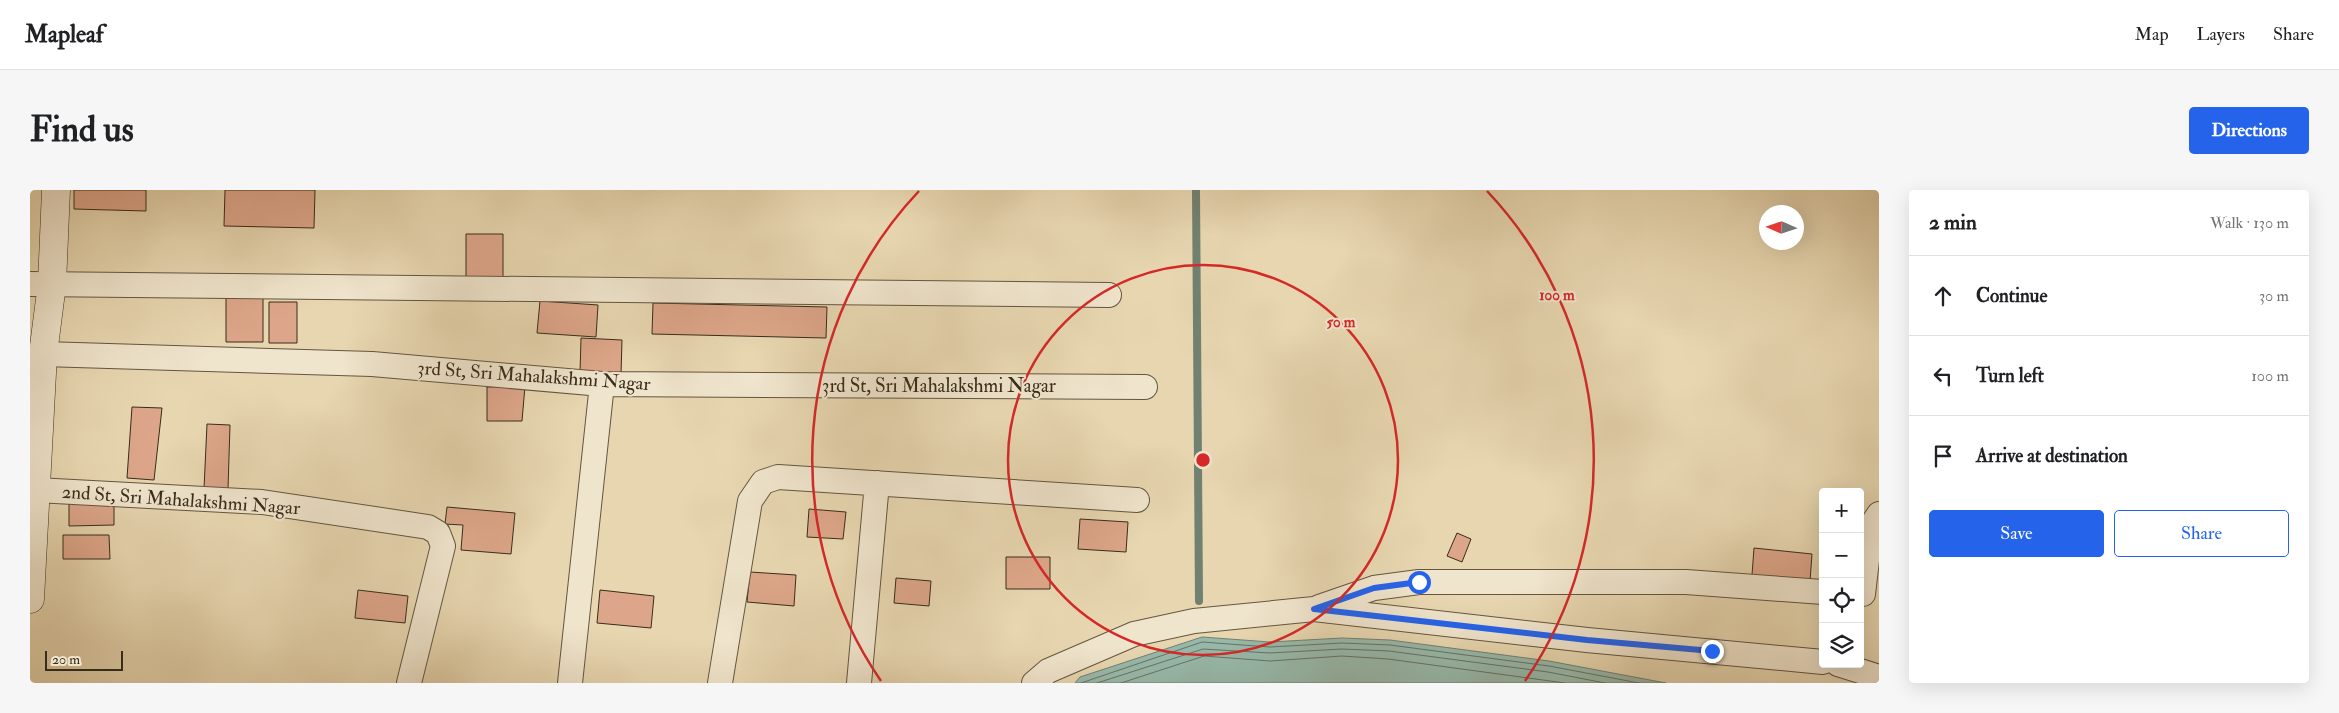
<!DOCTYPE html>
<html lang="en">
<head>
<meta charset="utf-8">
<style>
	body { margin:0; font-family:"IM FELL Double Pica",serif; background:#f6f6f6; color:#202124 }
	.controls { position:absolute; right:15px; bottom:15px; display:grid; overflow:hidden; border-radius:5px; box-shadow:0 5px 20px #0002 }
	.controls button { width:45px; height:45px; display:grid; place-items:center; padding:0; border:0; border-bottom:1px solid #e0e0e0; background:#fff; color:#202124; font:25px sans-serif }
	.compass { position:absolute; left:1729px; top:15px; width:45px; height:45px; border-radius:50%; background:#fff; box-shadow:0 5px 20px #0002; rotate:273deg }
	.scale { position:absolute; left:15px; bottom:12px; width:78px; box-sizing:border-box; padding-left:5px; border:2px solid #382c1b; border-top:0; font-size:14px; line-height:18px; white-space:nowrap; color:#382c1b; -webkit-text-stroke:4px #efe4cc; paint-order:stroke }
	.stop { position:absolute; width:15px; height:15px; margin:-11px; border:4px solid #2563eb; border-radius:50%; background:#fff }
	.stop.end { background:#2563eb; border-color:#fff; box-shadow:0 1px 5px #0008 }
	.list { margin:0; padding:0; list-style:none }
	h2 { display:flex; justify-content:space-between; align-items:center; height:65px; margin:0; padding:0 20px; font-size:21px }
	h2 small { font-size:16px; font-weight:400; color:#757577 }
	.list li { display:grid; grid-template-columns:32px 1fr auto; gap:15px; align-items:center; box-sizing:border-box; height:80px; padding:0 20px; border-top:1px solid #e0e0e0 }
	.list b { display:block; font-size:19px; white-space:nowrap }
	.list em { font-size:16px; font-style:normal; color:#757577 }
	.actions { display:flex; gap:10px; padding:15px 20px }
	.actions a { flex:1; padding:11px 0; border:1px solid #2563eb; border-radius:5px; text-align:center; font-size:18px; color:#2563eb }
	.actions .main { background:#2563eb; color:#fff }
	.icon { flex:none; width:28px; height:28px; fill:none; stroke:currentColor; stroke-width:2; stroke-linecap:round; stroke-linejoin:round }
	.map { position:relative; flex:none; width:1849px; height:493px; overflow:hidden; border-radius:5px }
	header { display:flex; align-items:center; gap:30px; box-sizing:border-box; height:70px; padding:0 25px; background:#fff; border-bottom:1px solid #e0e0e0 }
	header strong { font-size:24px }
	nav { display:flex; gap:28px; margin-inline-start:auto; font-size:18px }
	.intro { display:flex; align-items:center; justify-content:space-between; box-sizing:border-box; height:120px; padding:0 30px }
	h1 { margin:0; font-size:35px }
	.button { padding:12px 22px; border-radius:5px; background:#2563eb; color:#fff; font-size:18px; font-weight:700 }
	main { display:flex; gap:30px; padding:0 30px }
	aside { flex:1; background:#fff; border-radius:5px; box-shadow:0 5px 20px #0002 }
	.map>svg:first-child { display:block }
	.water { fill:#97b9ab; stroke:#718171 }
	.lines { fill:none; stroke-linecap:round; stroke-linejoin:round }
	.shore { stroke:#687263; stroke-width:1 }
	.stream { stroke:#718171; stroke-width:8 }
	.building { fill:#dda68a; stroke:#382c1b }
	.street-casing { stroke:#645640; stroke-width:26 }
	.secondary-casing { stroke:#382c1b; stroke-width:29 }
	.street { stroke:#efe4cc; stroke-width:24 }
	.secondary { stroke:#efe4cc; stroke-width:28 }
	.route { stroke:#2563eb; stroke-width:6 }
	.ring { fill:none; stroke:#d62828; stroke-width:2.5 }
	.labels { text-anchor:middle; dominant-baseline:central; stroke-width:4; stroke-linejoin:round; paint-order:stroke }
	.street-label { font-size:19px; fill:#382c1b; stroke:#efe4cc }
	.centre { fill:#d62828; stroke:#efe4cc; stroke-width:2.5 }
	.ring-label { font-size:15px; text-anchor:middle; font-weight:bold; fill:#d62828; stroke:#efe4cc; stroke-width:4; stroke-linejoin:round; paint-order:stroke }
</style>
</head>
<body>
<header>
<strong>Mapleaf</strong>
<nav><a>Map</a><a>Layers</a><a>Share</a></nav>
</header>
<div class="intro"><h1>Find us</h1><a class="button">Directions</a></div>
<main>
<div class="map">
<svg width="1849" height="493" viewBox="0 0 1849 493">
	<rect width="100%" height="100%" fill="#e7d6b0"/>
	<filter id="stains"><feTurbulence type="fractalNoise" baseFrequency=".004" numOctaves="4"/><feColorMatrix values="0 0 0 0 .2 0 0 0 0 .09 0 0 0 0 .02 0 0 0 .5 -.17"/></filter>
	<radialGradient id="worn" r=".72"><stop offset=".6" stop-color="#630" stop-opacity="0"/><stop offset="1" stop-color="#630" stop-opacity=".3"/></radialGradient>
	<!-- water -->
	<path class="water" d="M1172,447L1240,452L1312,448L1360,450L1519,471L1636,493H1045L1050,487Z"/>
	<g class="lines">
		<!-- shore -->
		<path class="shore" d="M1051,493L1172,452L1240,457L1312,453L1360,455L1519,476L1609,493
			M1067,493L1173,459L1240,463L1312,459L1359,461L1518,482L1575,493
			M1091,493L1174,466L1240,471L1312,466L1358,469L1535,493"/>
		<!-- stream -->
		<path class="stream" d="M1166,0L1169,411"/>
	</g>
	<!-- building -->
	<path class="building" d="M44,0H116V21L44,19Z
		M195,0H285L284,38L194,36Z
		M436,44H473V87H436Z
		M196,107H233V152H196Z
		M510,111L568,115L566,147L507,143Z
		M239,112H267V153H239Z
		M623,113L797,117L796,148L622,144Z
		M551,148L592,150L591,184L550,183Z
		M495,196L492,231H457V197Z
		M102,217L132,218L124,290L97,288Z
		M177,234L200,235L198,299H174Z
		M84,311V335L39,336V312Z
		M417,317L485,323L481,364L431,360L433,335L415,334Z
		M779,319L816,322L813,349L777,347Z
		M1050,329L1098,332L1096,362L1048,359Z
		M1427,343L1441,349L1432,372L1417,366Z
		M33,345H79L80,369H33Z
		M1724,358L1782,364L1780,391L1722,385Z
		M976,367H1020V399H976Z
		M720,382L766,385L764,416L717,412Z
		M866,388L901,391L899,416L864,413Z
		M328,400L378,406L375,433L325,428Z
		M570,400L624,406L621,438L567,433Z"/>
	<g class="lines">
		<!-- street casing -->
		<g class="street-casing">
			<path id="street" d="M0,94L1079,105
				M13,164L342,174L572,194L1115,197
				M6,300L232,312L398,337L408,343L413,356L379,493
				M1833,404L1841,336L1849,324
				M1289,417L1344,398L1389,392H1656L1793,402
				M1808,474L1849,487
				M540,493L572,194
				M690,493L720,311L733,292L748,287L1107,310
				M829,493L847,293
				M1004,493L1018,481L1104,444L1164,431L1284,419L1557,450L1793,472"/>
		</g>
		<!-- secondary casing -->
		<g class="secondary-casing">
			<path id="secondary" d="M0,409L13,164L22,94L26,0"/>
		</g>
		<!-- street -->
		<use href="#street" class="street"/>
		<!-- secondary -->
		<use href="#secondary" class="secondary"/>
	</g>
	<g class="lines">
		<!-- route -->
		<path class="route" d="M1389,392L1344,398L1284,419L1557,450L1682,461"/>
	</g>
	<!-- distance rings -->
	<g class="ring">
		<circle cx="1173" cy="270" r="195"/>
		<path d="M851 491A391 391 0 0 1 889 1M1457 1A391 391 0 0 1 1495 491"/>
	</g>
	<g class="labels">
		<!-- street labels -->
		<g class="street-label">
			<text transform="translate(504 186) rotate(4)">3rd St, Sri Mahalakshmi Nagar</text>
			<text x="909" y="196">3rd St, Sri Mahalakshmi Nagar</text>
			<text transform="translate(151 310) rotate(4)">2nd St, Sri Mahalakshmi Nagar</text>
		</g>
	</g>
	<circle cx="1173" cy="270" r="8" class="centre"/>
	<g class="ring-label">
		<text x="1527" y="110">100 m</text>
		<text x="1311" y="137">50 m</text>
	</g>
	<rect width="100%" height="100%" filter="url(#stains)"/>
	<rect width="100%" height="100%" fill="url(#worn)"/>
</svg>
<div class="controls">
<button>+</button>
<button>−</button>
<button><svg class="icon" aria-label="locate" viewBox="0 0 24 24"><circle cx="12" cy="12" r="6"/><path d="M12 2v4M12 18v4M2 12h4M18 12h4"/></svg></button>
<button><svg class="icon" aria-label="layers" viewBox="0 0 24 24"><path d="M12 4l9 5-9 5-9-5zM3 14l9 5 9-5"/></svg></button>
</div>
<svg class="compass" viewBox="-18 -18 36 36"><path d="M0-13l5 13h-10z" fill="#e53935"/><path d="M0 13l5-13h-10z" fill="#757577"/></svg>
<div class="scale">20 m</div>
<div class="stop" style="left:1389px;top:392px"></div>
<div class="stop end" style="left:1682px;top:461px"></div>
</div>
<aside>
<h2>2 min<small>Walk · 130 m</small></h2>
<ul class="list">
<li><svg class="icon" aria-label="ahead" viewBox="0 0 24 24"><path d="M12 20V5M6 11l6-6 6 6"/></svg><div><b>Continue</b></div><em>30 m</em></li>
<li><svg class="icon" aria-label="left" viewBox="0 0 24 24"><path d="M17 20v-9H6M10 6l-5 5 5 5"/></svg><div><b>Turn left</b></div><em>100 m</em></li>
<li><svg class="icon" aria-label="arrive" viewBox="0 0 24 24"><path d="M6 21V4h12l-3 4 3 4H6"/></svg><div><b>Arrive at destination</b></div></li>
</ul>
<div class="actions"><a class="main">Save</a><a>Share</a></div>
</aside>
</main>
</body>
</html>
